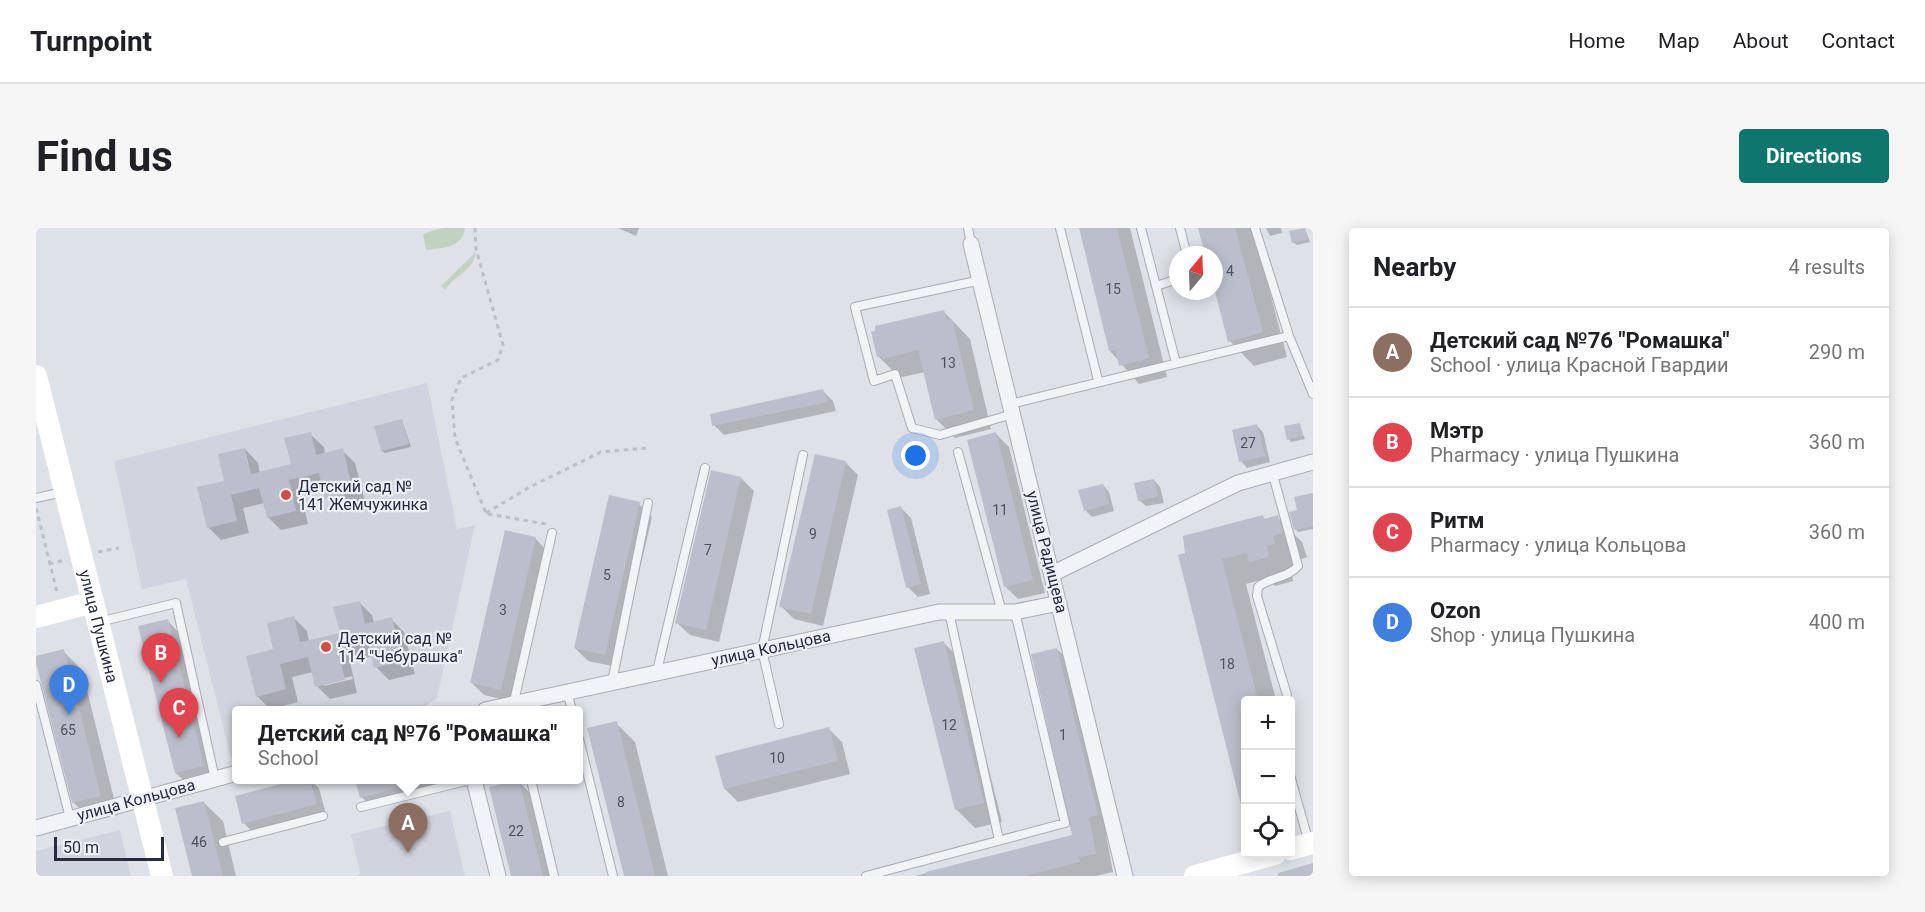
<!DOCTYPE html>
<html lang="en">
<head>
<meta charset="utf-8">
<style>
	body { margin:0; font-family:Roboto,sans-serif; background:#f6f6f6; color:#202124 }
	.controls { position:absolute; right:18px; bottom:18px; display:grid; overflow:hidden; border-radius:6px; box-shadow:0 3px 15px #0003 }
	.controls button { width:54px; height:54px; display:grid; place-items:center; padding:0; border:0; border-bottom:2px solid #e0e0e0; background:#fff; color:#202124; font:30px sans-serif }
	.compass { position:absolute; left:1133px; top:18px; width:54px; height:54px; border-radius:50%; background:#fff; box-shadow:0 3px 15px #0003; rotate:19deg }
	.scale { position:absolute; left:18px; bottom:15px; width:110px; box-sizing:border-box; padding-left:6px; border:3px solid #282b40; border-top:0; font-size:16px; line-height:21px; white-space:nowrap; color:#282b40; -webkit-text-stroke:4px #eff0f6; paint-order:stroke }
	.you { position:absolute; left:880px; top:228px; width:21px; height:21px; margin:-15px; border:4px solid #fff; border-radius:50%; background:#1a73e8; box-shadow:0 0 0 9px #1a73e833 }
	.badge { display:grid; place-items:center; width:39px; height:39px; border-radius:50%; background:#0f766e; color:#fff; font-size:20px; font-weight:700 }
	.pin { position:absolute; translate:-50% -50px; filter:drop-shadow(0 2px 3px #0008) }
	.pin::after { content:''; position:absolute; top:32px; width:21px; height:18px; background:inherit; clip-path:polygon(0 0,100% 0,50% 100%) }
	.popup { position:absolute; left:196px; top:478px; width:351px; height:78px; box-sizing:border-box; display:grid; place-content:center; border-radius:6px; background:#fff; filter:drop-shadow(0 2px 4px #0005); font-size:20px; white-space:nowrap; color:#757577 }
	.popup b { font-size:22px; color:#202124 }
	.popup::after { content:''; position:absolute; left:50%; top:100%; margin-left:-12px; border:12px solid transparent; border-top-color:#fff }
	.list { margin:0; padding:0; list-style:none }
	h2 { display:flex; justify-content:space-between; align-items:center; height:78px; margin:0; padding:0 24px; font-size:26px }
	h2 small { font-size:20px; font-weight:400; color:#757577 }
	.list li { display:grid; grid-template-columns:39px 1fr auto; gap:18px; align-items:center; box-sizing:border-box; height:90px; padding:0 24px; border-top:2px solid #e0e0e0 }
	.list b { display:block; font-size:22px; white-space:nowrap }
	.list p { margin:0; font-size:20px; white-space:nowrap; color:#757577 }
	.list em { font-size:20px; font-style:normal; color:#757577 }
	.icon { flex:none; width:33px; height:33px; fill:none; stroke:currentColor; stroke-width:2; stroke-linecap:round; stroke-linejoin:round }
	.map { position:relative; flex:none; width:1277px; height:648px; overflow:hidden; border-radius:6px }
	header { display:flex; align-items:center; gap:36px; box-sizing:border-box; height:84px; padding:0 30px; background:#fff; border-bottom:2px solid #e0e0e0 }
	header strong { font-size:28px }
	nav { display:flex; gap:33px; margin-inline-start:auto; font-size:21px }
	.intro { display:flex; align-items:center; justify-content:space-between; box-sizing:border-box; height:144px; padding:0 36px }
	h1 { margin:0; font-size:42px }
	.button { padding:15px 27px; border-radius:6px; background:#0f766e; color:#fff; font-size:21px; font-weight:700 }
	main { display:flex; gap:36px; padding:0 36px }
	aside { flex:1; background:#fff; border-radius:6px; box-shadow:0 3px 15px #0003 }
	.map>svg:first-child { display:block }
	.built { fill:#d1d3de }
	.green { fill:#c1d3c0 }
	.shadow { fill:#0003; fill-rule:evenodd }
	.building { fill:#bcbfcb }
	.lines { fill:none; stroke-linecap:round; stroke-linejoin:round }
	.lane-casing { stroke:#a8aab6; stroke-width:10 }
	.street-casing { stroke:#a8aab6; stroke-width:17 }
	.path { stroke:#bdbfc7; stroke-width:3; stroke-dasharray:4.5 4.5; stroke-linecap:butt }
	.lane { stroke:#f2f3f7; stroke-width:8 }
	.street { stroke:#f2f3f7; stroke-width:15 }
	.secondary { stroke:#fff; stroke-width:22 }
	.poi-dot { fill:#cf4e42; stroke:#eff0f6; stroke-width:2 }
	.labels { text-anchor:middle; dominant-baseline:central; stroke-width:4.5; stroke-linejoin:round; paint-order:stroke }
	.number-label { font-size:14px; fill:#4d5063 }
	.poi-label { font-size:16px; fill:#282b40; stroke:#eff0f6; text-anchor:start }
	.street-label { font-size:16px; fill:#282b40; stroke:#eff0f6 }
</style>
</head>
<body>
<header>
<strong>Turnpoint</strong>
<nav><a>Home</a><a>Map</a><a>About</a><a>Contact</a></nav>
</header>
<div class="intro"><h1>Find us</h1><a class="button">Directions</a></div>
<main>
<div class="map">
<svg width="1277" height="648" viewBox="0 0 1277 648">
	<rect width="100%" height="100%" fill="#dfe1e9"/>
	<!-- built -->
	<path class="built" d="M391,155L421,301L439,297L401,470L388,479L376,482H201V528L195,530L150,351L106,361L78,233Z
		M414,583L429,648H322L324,644L315,606Z
		M84,602L95,648H0V623Z"/>
	<!-- green -->
	<path class="green" d="M406,0H429C427,20 407,20 390,22L387,6Z
		M440,24C438,43 417,48 409,62L405,58Z"/>
	<!-- shadow -->
	<path class="shadow" d="M582,0H603L600,8Z
		M1044,0H1094L1131,149L1103,156L1074,123Z
		M1164,0H1217L1251,129L1218,138L1194,113L1178,54V27H1171Z
		M1230,0H1245L1246,5L1234,8Z
		M1269,1L1274,14L1261,17L1258,15Z
		M908,84L934,111L955,201L919,210L900,191L889,144L866,149L861,147L842,128Z
		M787,163L797,173L800,183L688,207L678,197Z
		M366,192L375,219L349,225L346,223Z
		M1263,196L1269,211L1255,214L1253,211Z
		M1220,197L1227,204L1234,234L1211,240L1205,233Z
		M274,206L288,219L289,226L306,222L319,235L330,277L304,283L291,270L288,260L265,265L272,296L245,302L232,289L228,275L207,280L213,305L185,312L172,299L190,254L209,221L222,235L224,245L256,237Z
		M960,206L973,219L1009,365L982,371L969,358Z
		M809,234L822,247L787,398L758,391L745,378Z
		M705,250L718,263L683,414L654,407L640,394Z
		M1118,252L1124,259L1128,275L1110,278L1103,272Z
		M1067,257L1073,264L1078,283L1056,289L1049,282Z
		M1277,266V301L1262,304L1260,301L1263,283Z
		M603,276L616,289L581,439L552,433L539,420Z
		M865,280L875,290L894,366L882,369L872,359Z
		M1226,288L1230,292L1241,289L1266,314L1271,329L1261,333L1255,343L1257,353L1239,358L1232,350L1210,356L1240,472H1210V572L1204,567L1144,328Z
		M499,310L512,324L477,474L448,467L435,454Z
		M323,374L336,387L338,395L355,391L368,404L379,446L353,452L340,439L337,428L314,434L321,465L294,471L281,458L277,444L256,449L262,474L234,481L221,468L239,423L258,390L271,403L273,414L305,406ZM316,448L317,451L288,458V455Z
		M131,392L144,406L180,551L153,558L140,545Z
		M907,414L926,433L966,594L939,600L920,581Z
		M1021,421L1039,439L1080,605L1070,607L1077,644L1060,648H879L1038,608Z
		M27,423L46,442L82,587L57,593L38,575L0,429Z
		M580,495L599,514L632,648H589Z
		M793,501L806,514L814,546L702,574L689,561L681,529Z
		M1254,530L1266,575L1260,576L1262,583L1254,585Z
		M266,552H274L283,560L290,586L217,605L208,595L200,569Z
		M321,552H405L408,560L335,579L326,569Z
		M482,553L501,572L520,648H477Z
		M168,575L187,593L200,648H157Z"/>
	<!-- building -->
	<path class="building" d="M1043,0H1081L1113,130L1083,138L1079,122L1073,123Z
		M1162,0H1199L1227,104L1192,114L1178,60V27H1169Z
		M1269,0L1272,11L1256,15L1253,3Z
		M908,82L911,92L916,91L938,182L899,192L882,122L846,131V128L841,129L835,104L839,103V98Z
		M787,161L792,174L676,198L674,186Z
		M366,191L373,216L345,223L338,198Z
		M1264,195L1267,208L1251,212L1248,198Z
		M1221,196L1229,228L1203,234L1196,202Z
		M275,204L280,227L307,220L317,264L289,271L283,245L253,252L260,283L231,290L223,260L195,267L201,293L171,300L161,259L188,253L182,226L209,220L215,246L255,236L248,210Z
		M960,204L997,352L968,359L931,212Z
		M779,226L810,233L775,386L743,379Z
		M675,242L705,249L670,402L639,395Z
		M1118,251L1122,268L1102,273L1098,255Z
		M1067,256L1073,276L1048,283L1042,262Z
		M1277,265V298L1258,302L1253,284L1261,282L1258,269Z
		M573,267L604,274L569,427L538,420Z
		M865,278L885,356L870,360L851,282Z
		M1227,287L1228,291L1242,287L1247,305L1237,308L1239,316L1231,318L1233,329L1213,334L1211,325L1186,331L1222,472H1209V577H1205L1142,327L1149,325L1147,308Z
		M469,302L500,309L465,462L434,455Z
		M324,373L329,396L356,389L366,433L338,440L332,414L302,421L309,452L279,459L272,429L244,436L250,461L220,469L210,428L237,421L231,395L258,388L264,414L304,405L297,379Z
		M132,391L168,538L139,545L102,398Z
		M908,413L948,575L919,582L878,420Z
		M1021,420L1062,587L1053,589L1060,626L1043,629L1044,634L988,648H890V644L1036,607L995,426Z
		M28,421L65,568L36,575L0,435V428Z
		M581,493L619,648H588L551,500Z
		M793,499L802,533L688,561L679,528Z
		M260,552H274L281,576L206,596L199,568Z
		M319,552H378L379,555L324,570Z
		M483,552L507,648H475L453,559Z
		M168,573L187,648H156L139,580Z
		M1277,635V648H1242V645Z"/>
	<g class="lines">
		<!-- lane casing -->
		<g class="lane-casing">
			<path id="lane" d="M932,0L935,16
				M1024,0L1062,152
				M1105,0L1140,135
				M1144,0L1151,27
				M945,52L819,79L838,153L859,146L876,200L904,207L977,186
				M1120,58L1142,51
				M1253,108L1277,166
				M974,176L1253,108L1219,0
				M922,224L966,384
				M1237,247L1262,338C1252,350 1234,349 1222,359L1221,368L1251,467L1250,472
				M0,270L27,264
				M913,384L963,612
				M63,394L140,375L179,551
				M621,443L669,240
				M576,454L612,275
				M0,457L34,590
				M531,464L536,482
				M477,478L516,305
				M743,496L726,422L767,227
				M543,511L577,648
				M1254,547L1273,615
				M495,552L518,648
				M325,579L434,552
				M187,614L287,588
				M830,648L1029,595L979,384"/>
		</g>
		<!-- street casing -->
		<g class="street-casing">
			<path id="street" d="M935,16L1089,648
				M1016,346L1202,255L1277,234
				M449,482L903,384H979L1023,375
				M438,552L462,648
				M0,600L201,545"/>
		</g>
		<!-- path -->
		<path class="path" d="M439,0L440,21L467,117L462,132L425,150L416,172L419,210L450,285
			M0,280L21,364
			M450,285L492,260L565,224L613,220
			M452,286L510,296
			M62,324L83,320
			M13,336L29,332"/>
		<!-- lane -->
		<use href="#lane" class="lane"/>
		<!-- street -->
		<use href="#street" class="street"/>
		<!-- secondary -->
		<g class="secondary">
			<path id="s1" d="M0,148L126,648"/>
			<path d="M0,389L57,374"/>
			<path d="M1254,621L1277,615"/>
			<path d="M1159,648L1239,626"/>
		</g>
	</g>
	<!-- markers -->
	<g class="poi-dot">
		<circle cx="250" cy="267" r="6"/>
		<circle cx="290" cy="419" r="6"/>
	</g>
	<g class="labels">
		<!-- number labels -->
		<g class="number-label">
			<text x="1194" y="43">4</text>
			<text x="1077" y="61">15</text>
			<text x="912" y="135">13</text>
			<text x="1212" y="215">27</text>
			<text x="964" y="282">11</text>
			<text x="777" y="306">9</text>
			<text x="672" y="322">7</text>
			<text x="571" y="347">5</text>
			<text x="467" y="382">3</text>
			<text x="1191" y="436">18</text>
			<text x="913" y="497">12</text>
			<text x="32" y="502">65</text>
			<text x="1027" y="507">1</text>
			<text x="741" y="530">10</text>
			<text x="585" y="574">8</text>
			<text x="480" y="603">22</text>
			<text x="163" y="614">46</text>
		</g>
		<!-- poi labels -->
		<g class="poi-label">
			<text x="262" y="258">Детский сад №<tspan x="262" dy="18">141 Жемчужинка</tspan></text>
			<text x="302" y="410">Детский сад №<tspan x="302" dy="18">114 "Чебурашка"</tspan></text>
		</g>
		<!-- street labels -->
		<g class="street-label">
			<text transform="translate(1011 324) rotate(76)">улица Радищева</text>
			<text stroke="none"><textPath href="#s1" startOffset="258">улица Пушкина</textPath></text>
			<text transform="translate(735 420) rotate(-12)">улица Кольцова</text>
			<text transform="translate(100 572) rotate(-15)">улица Кольцова</text>
		</g>
	</g>
</svg>
<div class="controls">
<button>+</button>
<button>−</button>
<button><svg class="icon" aria-label="locate" viewBox="0 0 24 24"><circle cx="12" cy="12" r="6"/><path d="M12 2v4M12 18v4M2 12h4M18 12h4"/></svg></button>
</div>
<svg class="compass" viewBox="-18 -18 36 36"><path d="M0-13l5 13h-10z" fill="#e53935"/><path d="M0 13l5-13h-10z" fill="#757577"/></svg>
<div class="scale">50 m</div>
<div class="you"></div>
<div class="pin badge" style="left:372px;top:625px;background:#8d6e63">A</div>
<div class="popup"><b>Детский сад №76 &quot;Ромашка&quot;</b>School</div>
<div class="pin badge" style="left:125px;top:455px;background:#e0444e">B</div>
<div class="pin badge" style="left:143px;top:510px;background:#e0444e">C</div>
<div class="pin badge" style="left:33px;top:487px;background:#3f7fe0">D</div>
</div>
<aside>
<h2>Nearby<small>4 results</small></h2>
<ul class="list">
<li><span class="badge" style="background:#8d6e63">A</span><div><b>Детский сад №76 &quot;Ромашка&quot;</b><p>School · улица Красной Гвардии</p></div><em>290 m</em></li>
<li><span class="badge" style="background:#e0444e">B</span><div><b>Мэтр</b><p>Pharmacy · улица Пушкина</p></div><em>360 m</em></li>
<li><span class="badge" style="background:#e0444e">C</span><div><b>Ритм</b><p>Pharmacy · улица Кольцова</p></div><em>360 m</em></li>
<li><span class="badge" style="background:#3f7fe0">D</span><div><b>Ozon</b><p>Shop · улица Пушкина</p></div><em>400 m</em></li>
</ul>
</aside>
</main>
</body>
</html>
